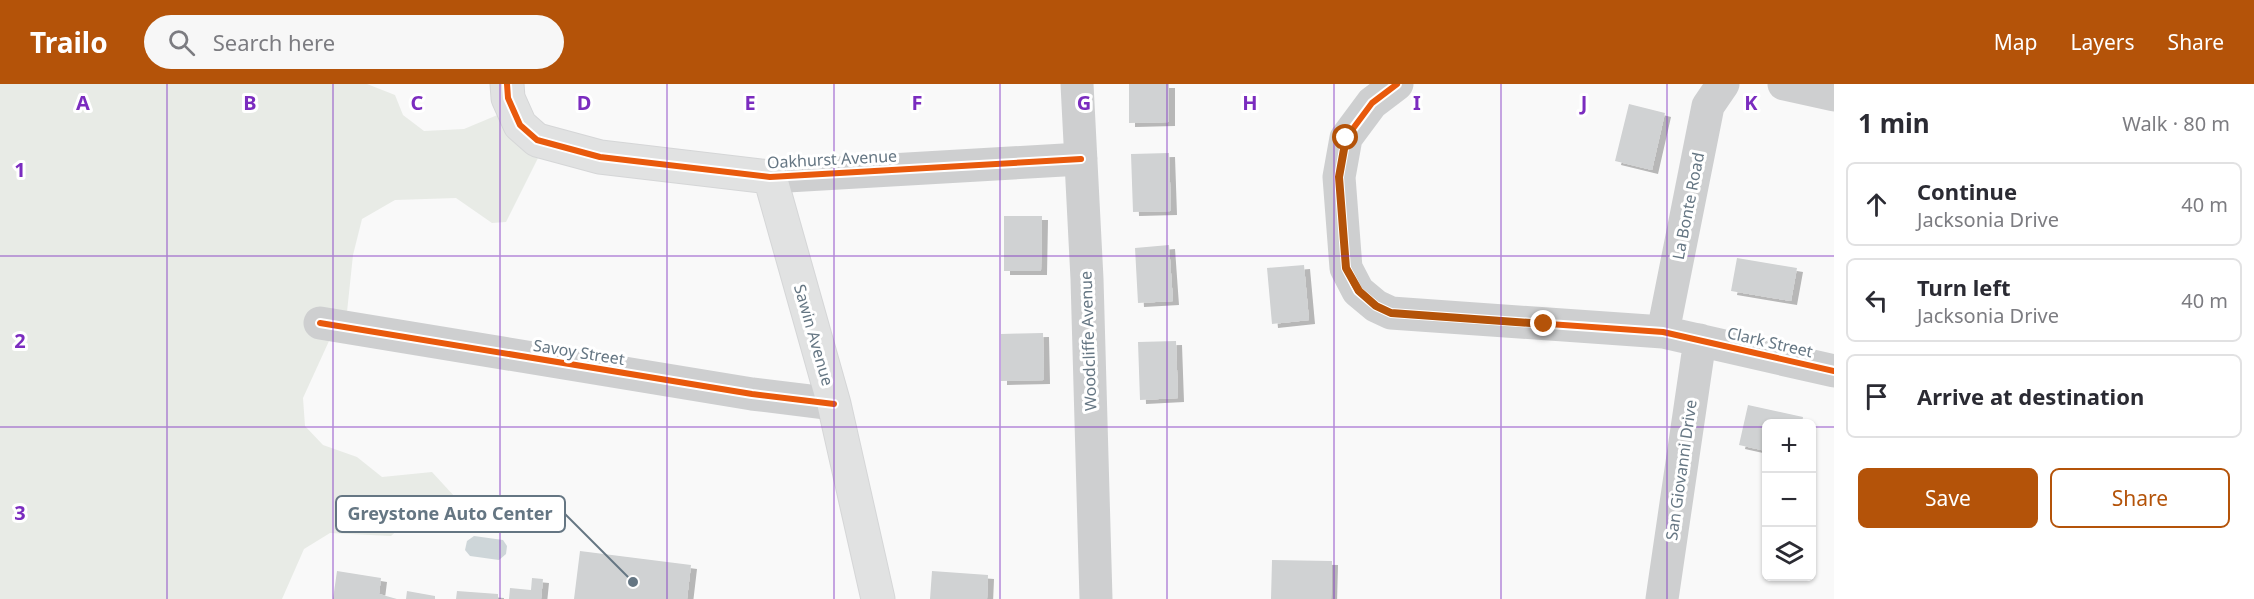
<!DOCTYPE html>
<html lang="en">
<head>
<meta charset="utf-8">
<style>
	body { margin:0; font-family:"Noto Sans",sans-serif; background:#f7f7f7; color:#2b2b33 }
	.controls { position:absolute; right:18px; bottom:18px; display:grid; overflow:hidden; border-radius:9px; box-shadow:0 2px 4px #0004 }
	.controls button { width:54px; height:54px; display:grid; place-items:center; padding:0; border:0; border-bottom:2px solid #e1e1e2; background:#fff; color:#2b2b33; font:30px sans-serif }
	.stop { position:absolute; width:18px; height:18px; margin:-14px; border:4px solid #b45309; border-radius:50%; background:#fff }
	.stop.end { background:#b45309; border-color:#fff; box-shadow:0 2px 6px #0008 }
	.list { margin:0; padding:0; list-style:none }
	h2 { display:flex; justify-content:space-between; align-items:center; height:78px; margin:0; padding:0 24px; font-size:26px }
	h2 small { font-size:20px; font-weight:400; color:#7c7c81 }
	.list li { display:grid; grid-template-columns:39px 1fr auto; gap:18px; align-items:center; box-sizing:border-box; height:84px; margin:0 12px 12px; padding:0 12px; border:2px solid #e1e1e2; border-radius:9px }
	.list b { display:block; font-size:22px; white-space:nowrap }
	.list p { margin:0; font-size:20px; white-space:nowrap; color:#7c7c81 }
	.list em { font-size:20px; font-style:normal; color:#7c7c81 }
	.actions { display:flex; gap:12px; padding:18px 24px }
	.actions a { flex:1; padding:14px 0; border:2px solid #b45309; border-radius:9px; text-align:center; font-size:21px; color:#b45309 }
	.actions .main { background:#b45309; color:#fff }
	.icon { flex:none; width:33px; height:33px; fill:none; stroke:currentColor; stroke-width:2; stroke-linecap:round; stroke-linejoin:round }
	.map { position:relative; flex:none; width:1834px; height:515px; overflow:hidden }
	header { display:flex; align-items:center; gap:36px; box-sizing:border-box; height:84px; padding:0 30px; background:#b45309; color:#fff }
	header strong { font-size:28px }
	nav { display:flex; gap:33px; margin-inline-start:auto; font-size:21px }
	.search { width:420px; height:54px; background:#f7f7f7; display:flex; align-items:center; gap:15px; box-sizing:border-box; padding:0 21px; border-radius:33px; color:#7c7c81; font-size:22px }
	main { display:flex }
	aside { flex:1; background:#fff }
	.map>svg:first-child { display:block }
	.green { fill:#e8ebe6 }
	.water { fill:#ced6d9 }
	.building { fill:#d0d2d3; filter:url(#shadow) }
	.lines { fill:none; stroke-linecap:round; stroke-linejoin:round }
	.secondary-casing { stroke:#d5d6d7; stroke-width:35 }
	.street { stroke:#cecfd0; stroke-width:33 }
	.secondary { stroke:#e1e2e2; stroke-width:33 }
	.cycleway-casing { stroke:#fff; stroke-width:10 }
	.cycleway { stroke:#e8590c; stroke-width:6 }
	.route { stroke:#b45309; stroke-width:8 }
	.grid { fill:none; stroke:#7b2cbf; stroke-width:1.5; stroke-opacity:0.55 }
	.labels { text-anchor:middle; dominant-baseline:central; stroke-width:6; stroke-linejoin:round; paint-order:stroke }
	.street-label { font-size:16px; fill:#657683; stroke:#fff }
	.grid-label { font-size:20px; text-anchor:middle; font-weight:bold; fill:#7b2cbf; stroke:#fff; stroke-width:6; stroke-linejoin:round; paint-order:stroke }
	.leader { fill:none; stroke:#657683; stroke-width:2 }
	.callout-dot { fill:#657683; stroke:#fff; stroke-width:2 }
	.callout { fill:#fff; stroke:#657683; stroke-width:2 }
	.callout-label { font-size:18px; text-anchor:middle; font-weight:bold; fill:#657683 }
</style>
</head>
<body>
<header>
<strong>Trailo</strong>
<div class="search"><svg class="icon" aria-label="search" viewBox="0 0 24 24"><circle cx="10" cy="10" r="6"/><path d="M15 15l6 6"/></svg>Search here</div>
<nav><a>Map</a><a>Layers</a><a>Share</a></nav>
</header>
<main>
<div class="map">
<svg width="1834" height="515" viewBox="0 0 1834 515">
	<defs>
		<filter id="shadow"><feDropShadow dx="6" dy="4" stdDeviation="0" flood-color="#0004"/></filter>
	</defs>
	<rect width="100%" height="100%" fill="#f9f9f9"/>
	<!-- green -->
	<path class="green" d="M0,0H367L395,11L403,31L424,47L464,45L519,22L545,60L506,138L492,139L456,114L395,116L362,135L353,171L345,247L329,257L303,314L305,342L323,361L357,373L382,393L432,388L455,413L426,420L391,452L330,449L304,465L282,515H0Z"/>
	<!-- water -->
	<path class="water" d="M474,452L503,456L507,462L506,470L499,476L470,472L465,466L467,457Z"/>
	<!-- building -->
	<path class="building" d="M1129,0H1169V38L1129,39Z
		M1629,20L1665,29L1652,86L1615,77Z
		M1169,69L1171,127L1133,128L1131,70Z
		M1004,132H1042L1041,187H1004Z
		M1169,161L1173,217L1138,219L1135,164Z
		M1737,174L1797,184L1791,217L1731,207Z
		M1304,181L1309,236L1272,240L1267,184Z
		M1043,249L1044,296L1001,297V250Z
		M1176,257L1178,314L1140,316L1138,258Z
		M1748,321L1803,333L1802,340H1766V367L1739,361Z
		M580,467L691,481L687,515H574Z
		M1272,476L1332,477L1331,515H1271Z
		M337,487L381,494L379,510L397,515H333Z
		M932,487L988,491L987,515H930Z
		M532,494L543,495L541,515H509L510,504L531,506Z
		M407,507L435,512V515H406Z
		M457,507L498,510V515H456Z"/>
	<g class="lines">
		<!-- secondary casing -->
		<g class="secondary-casing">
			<path id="secondary" d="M507,0L508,14L520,41L537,56L600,73L770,93L834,320L878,515"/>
		</g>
		<!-- street -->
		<path class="street" d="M1077,0L1087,195L1096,515
			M1397,0L1372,19L1346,54L1339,93L1346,184L1358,207L1376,222L1391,229L1663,248L1834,287
			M1784,0L1834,11
			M770,93L1081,75
			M320,239L752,310L834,320
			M1663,248L1708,22L1723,0
			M1662,515L1700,256"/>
		<!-- secondary -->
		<use href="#secondary" class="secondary"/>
		<!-- cycleway casing -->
		<g class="cycleway-casing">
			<path id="cycleway" d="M507,0L508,14L520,41L537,56L600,73L770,93L1081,75
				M1397,0L1372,19L1346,54L1339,93L1346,184L1358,207L1376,222L1391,229L1663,248L1834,287
				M320,239L752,310L834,320"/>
		</g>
		<!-- cycleway -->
		<use href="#cycleway" class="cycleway"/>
	</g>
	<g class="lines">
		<!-- route -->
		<path class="route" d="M1346,54L1339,93L1346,184L1359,207L1376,222L1391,229L1544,240"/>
	</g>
	<!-- grid -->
	<path class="grid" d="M167,0V515M333,0V515M500,0V515M667,0V515M834,0V515M1000,0V515M1167,0V515M1334,0V515M1501,0V515M1667,0V515M0,172H1834M0,343H1766M1812,343H1834"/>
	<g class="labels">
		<!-- street labels -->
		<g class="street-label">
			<text transform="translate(832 75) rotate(-3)">Oakhurst Avenue</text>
			<text transform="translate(1688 122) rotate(-79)">La Bonte Road</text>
			<text transform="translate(814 251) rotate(74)">Sawin Avenue</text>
			<text transform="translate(1088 257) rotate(-92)">Woodcliffe Avenue</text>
			<text transform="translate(1770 258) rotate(13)">Clark Street</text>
			<text transform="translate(579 268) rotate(9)">Savoy Street</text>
			<text transform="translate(1681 386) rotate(-82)">San Giovanni Drive</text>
		</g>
	</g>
	<g class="grid-label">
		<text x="83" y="26">A</text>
		<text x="250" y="26">B</text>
		<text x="417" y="26">C</text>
		<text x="584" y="26">D</text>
		<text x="750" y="26">E</text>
		<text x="917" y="26">F</text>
		<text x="1084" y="26">G</text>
		<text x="1250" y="26">H</text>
		<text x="1417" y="26">I</text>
		<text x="1584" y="26">J</text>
		<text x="1751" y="26">K</text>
		<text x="20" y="93">1</text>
		<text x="20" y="264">2</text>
		<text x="20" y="436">3</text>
	</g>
	<!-- callouts -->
	<path class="leader" d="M633 498L565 430"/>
	<circle class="callout-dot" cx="633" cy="498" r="6"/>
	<rect class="callout" x="336" y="412" width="229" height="36" rx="6"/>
	<g class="callout-label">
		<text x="450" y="436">Greystone Auto Center</text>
	</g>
</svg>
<div class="controls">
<button>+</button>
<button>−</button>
<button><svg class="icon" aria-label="layers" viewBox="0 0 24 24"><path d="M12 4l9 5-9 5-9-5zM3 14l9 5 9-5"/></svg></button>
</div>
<div class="stop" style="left:1346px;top:54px"></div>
<div class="stop end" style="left:1544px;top:240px"></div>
</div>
<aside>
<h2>1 min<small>Walk · 80 m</small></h2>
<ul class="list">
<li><svg class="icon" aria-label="ahead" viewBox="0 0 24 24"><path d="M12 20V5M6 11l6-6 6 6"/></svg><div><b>Continue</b><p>Jacksonia Drive</p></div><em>40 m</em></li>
<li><svg class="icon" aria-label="left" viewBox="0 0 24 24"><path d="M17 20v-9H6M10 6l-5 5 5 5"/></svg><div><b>Turn left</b><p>Jacksonia Drive</p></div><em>40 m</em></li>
<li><svg class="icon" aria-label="arrive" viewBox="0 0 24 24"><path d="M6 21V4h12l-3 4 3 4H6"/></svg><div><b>Arrive at destination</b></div></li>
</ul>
<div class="actions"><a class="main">Save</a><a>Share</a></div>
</aside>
</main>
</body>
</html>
